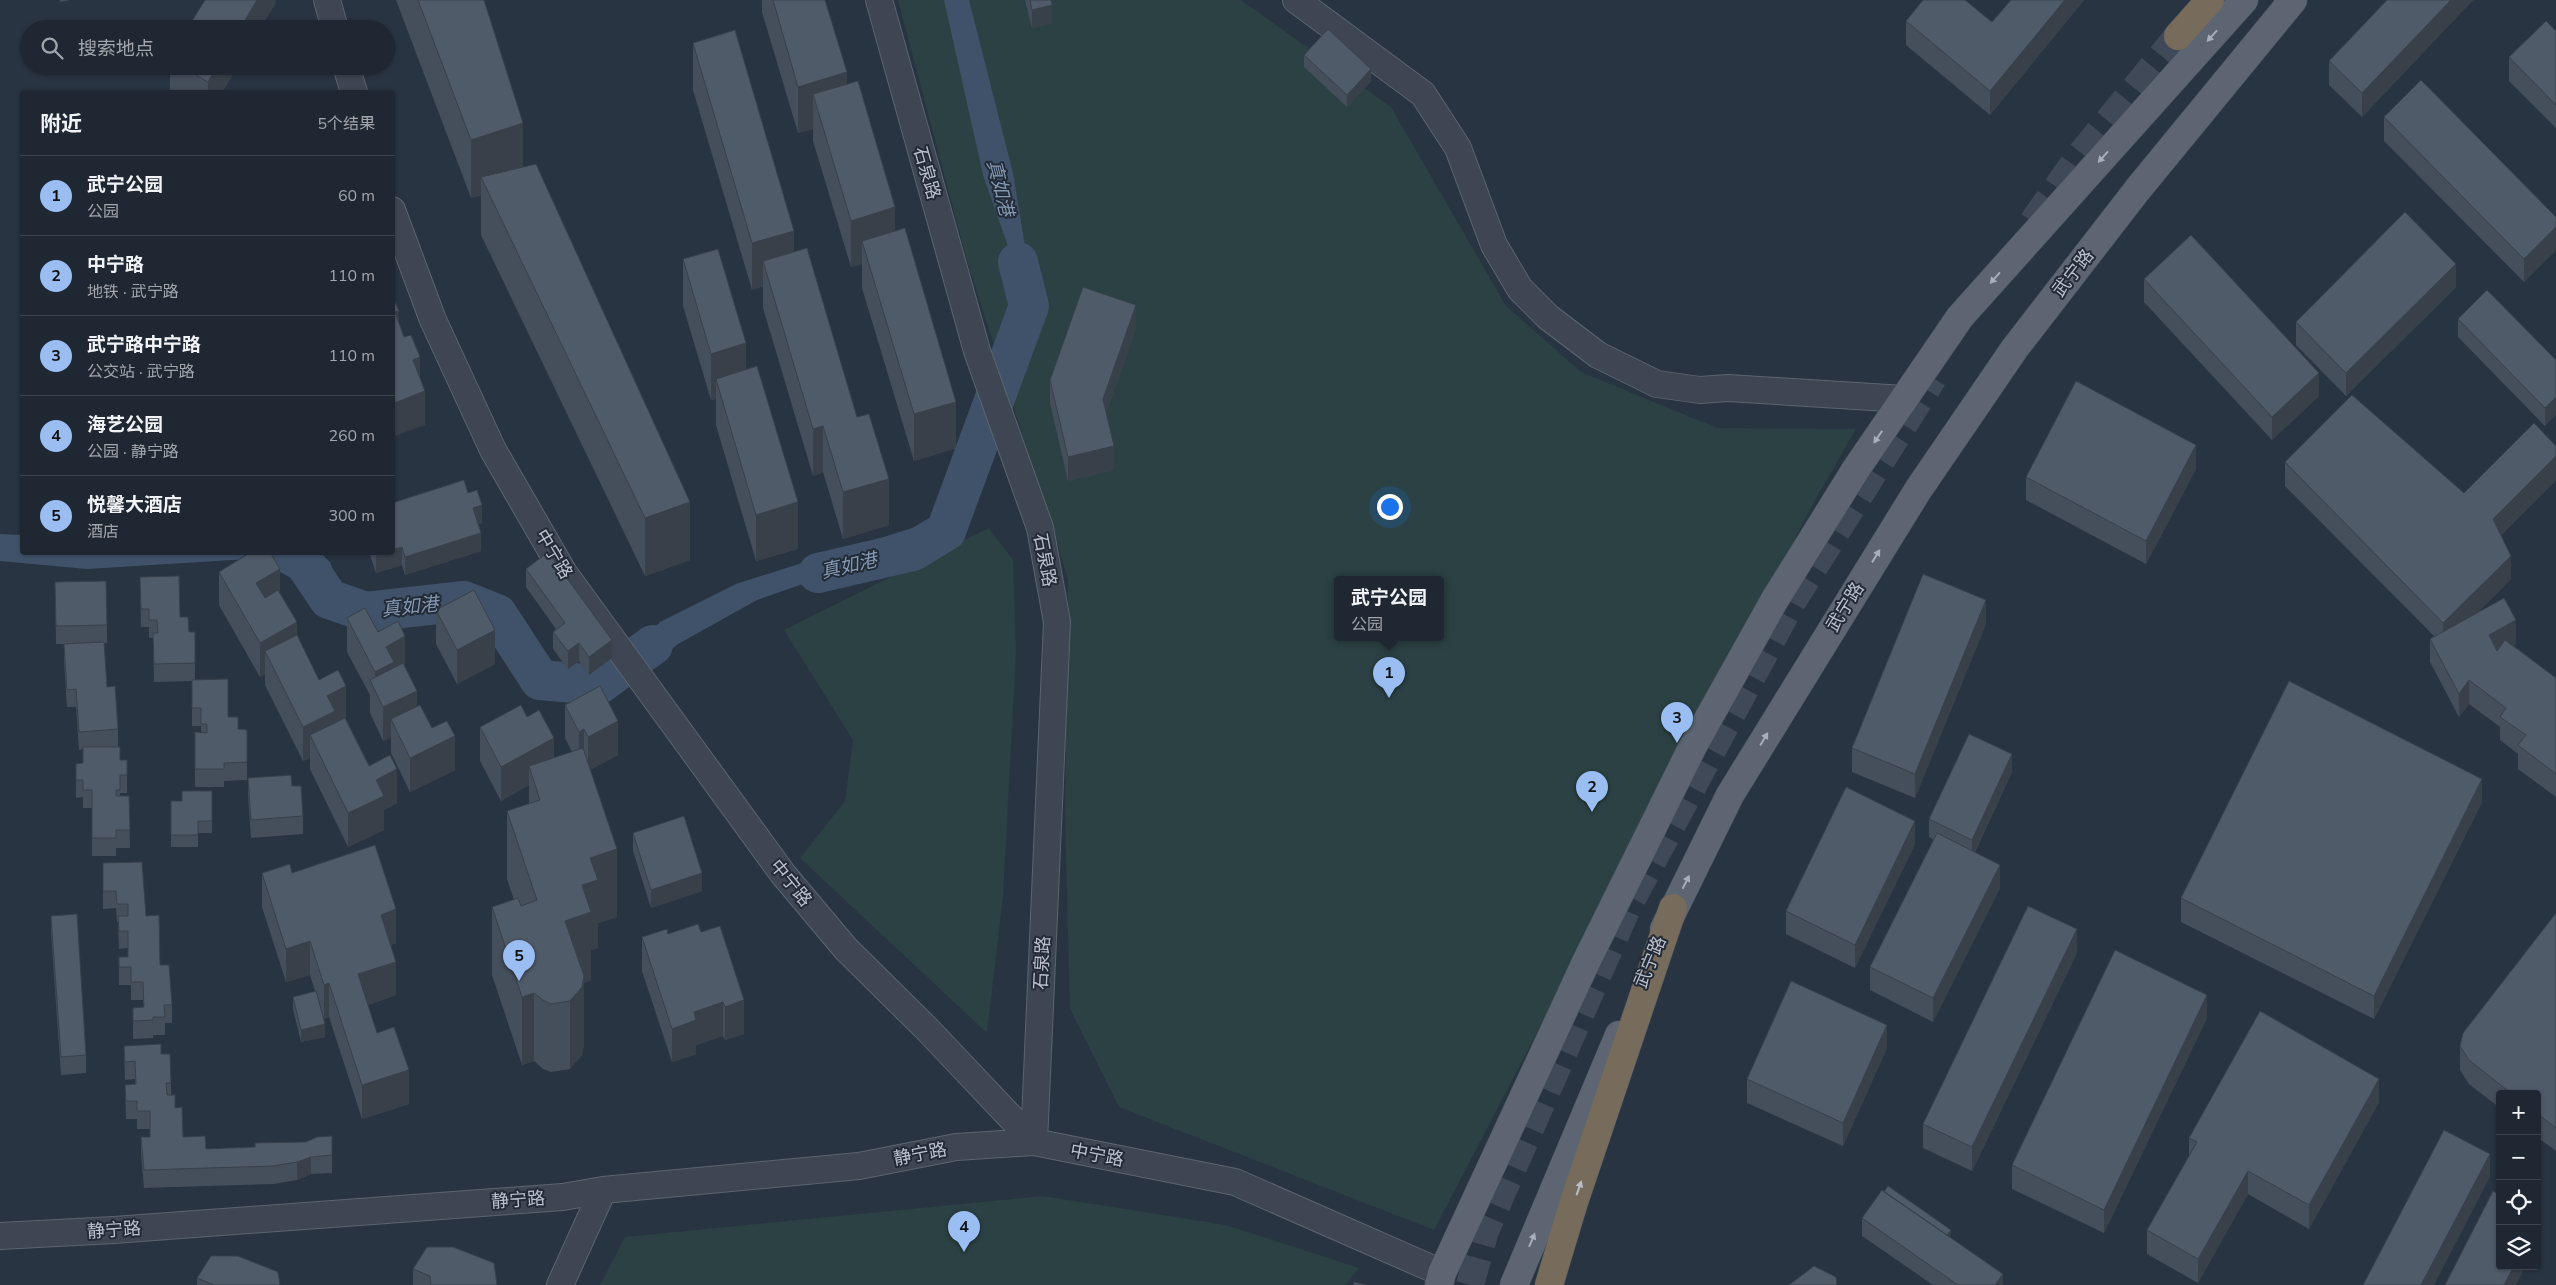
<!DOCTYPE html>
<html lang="zh">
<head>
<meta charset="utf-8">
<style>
	body { margin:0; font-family:"Nunito Sans","Noto Sans SC",sans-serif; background:#2c333e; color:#f1f3f6 }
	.controls { position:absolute; right:15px; bottom:15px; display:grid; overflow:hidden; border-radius:5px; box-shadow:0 1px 4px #0004 }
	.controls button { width:45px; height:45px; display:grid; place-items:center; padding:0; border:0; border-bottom:1px solid #3c444d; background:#1f2732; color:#f1f3f6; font:25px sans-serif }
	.you { position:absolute; left:1389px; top:506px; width:18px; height:18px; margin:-12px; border:4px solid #fff; border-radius:50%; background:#1a73e8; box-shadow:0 0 0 8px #1a73e833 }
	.badge { display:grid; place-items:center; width:32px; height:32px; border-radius:50%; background:#9abdf2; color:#111; font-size:16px; font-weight:700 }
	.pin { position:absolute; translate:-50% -41px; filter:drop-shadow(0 1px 2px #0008) }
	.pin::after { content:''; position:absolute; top:26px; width:18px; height:15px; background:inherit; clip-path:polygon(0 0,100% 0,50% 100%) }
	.popup { position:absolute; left:1334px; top:576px; width:110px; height:65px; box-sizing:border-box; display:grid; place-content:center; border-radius:5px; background:#1f2732; filter:drop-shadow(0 1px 4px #0005); font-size:16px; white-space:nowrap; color:#a1a5ac }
	.popup b { font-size:19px; color:#f1f3f6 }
	.popup::after { content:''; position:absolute; left:50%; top:100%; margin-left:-10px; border:10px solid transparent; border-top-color:#1f2732 }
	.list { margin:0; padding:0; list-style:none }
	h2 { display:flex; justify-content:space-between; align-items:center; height:65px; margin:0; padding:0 20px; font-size:21px }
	h2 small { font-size:16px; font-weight:400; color:#a1a5ac }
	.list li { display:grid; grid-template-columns:32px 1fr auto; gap:15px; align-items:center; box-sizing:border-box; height:80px; padding:0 20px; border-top:1px solid #3c444d }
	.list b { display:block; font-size:19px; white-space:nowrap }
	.list p { margin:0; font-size:16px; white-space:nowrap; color:#a1a5ac }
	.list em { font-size:16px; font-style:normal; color:#a1a5ac }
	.icon { flex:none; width:28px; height:28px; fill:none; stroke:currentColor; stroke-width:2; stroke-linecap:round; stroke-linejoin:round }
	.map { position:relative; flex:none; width:2556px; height:1285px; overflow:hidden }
	.search { position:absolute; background:#1f2732; box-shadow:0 1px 4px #0004; left:20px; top:20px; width:375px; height:55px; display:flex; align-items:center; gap:12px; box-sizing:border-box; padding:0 18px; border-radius:28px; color:#a1a5ac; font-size:19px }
	.panel { position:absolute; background:#1f2732; box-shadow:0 1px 4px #0004; left:20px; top:90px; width:375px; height:465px; border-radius:5px }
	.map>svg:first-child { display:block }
	.green { fill:#2b4143; fill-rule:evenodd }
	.water { fill:#40526a }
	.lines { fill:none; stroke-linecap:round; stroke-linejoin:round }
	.river { stroke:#40526a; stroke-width:40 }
	.highway-tunnel { stroke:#3f4957; stroke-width:28; stroke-dasharray:28 14; stroke-linecap:butt }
	.minor-casing { stroke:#5c646f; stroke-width:28 }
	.major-casing { stroke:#474f5b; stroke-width:29 }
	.highway-casing { stroke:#48515c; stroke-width:29 }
	.minor { stroke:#3d4652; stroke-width:26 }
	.major { stroke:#5c6571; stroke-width:28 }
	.highway { stroke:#776c5b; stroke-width:28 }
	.wall { fill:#454e5b }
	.shaded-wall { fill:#38404a }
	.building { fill:#505b6a; stroke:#38404a }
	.oneway { fill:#a8afba }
	.oneway2 { fill:#b8bdc6 }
	.labels { text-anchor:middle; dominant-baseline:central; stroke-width:4; stroke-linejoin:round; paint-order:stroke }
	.street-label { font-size:18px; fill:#bbc1cc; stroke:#222b37 }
	.water-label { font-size:19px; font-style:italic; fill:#8598b1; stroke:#222b37 }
</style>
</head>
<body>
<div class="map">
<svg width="2556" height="1285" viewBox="0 0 2556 1285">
	<rect width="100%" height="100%" fill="#293442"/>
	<!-- green -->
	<path class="green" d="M898,0H1241L1391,107L1506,306L1581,372L1717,428L1856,429L1814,502L1434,1230L1119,1107L1070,1009L1065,817L1068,579L966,257ZM1338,579H1440V637H1338Z
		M989,528L1013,560L1016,654L1003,896L987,1033L800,858L845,801L853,740L784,630Z
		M1043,1196L1226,1225L1359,1268L1345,1285H600L625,1237Z"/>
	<!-- water -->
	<path class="water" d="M944,0H969L1013,173L1035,307L1014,395L1004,375L1029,306L983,175Z
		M978,405L985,425V464L946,531L896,555L871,560L757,600L678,644L610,700L539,694L514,668L485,622L463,616L397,625L334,618L299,584L262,558L87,569L0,561V534L22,535V552L320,553L330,562L346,605L389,609L464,601L503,605L540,680L598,685L610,676L660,622L736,584L934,521Z"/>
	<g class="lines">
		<!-- river -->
		<path class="river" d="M285,552L304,562L329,599L366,612L464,601L497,614L540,680L598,685L653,645
			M818,573L913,551L946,531L1029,306L1018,262"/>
		<!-- highway-tunnel -->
		<path class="highway-tunnel" d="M2033,222L2077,159L2178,36
			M1470,1285L1485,1231L1627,908L1792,602L1933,378"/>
		<!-- minor casing -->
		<g class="minor-casing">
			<path id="minor" d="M327,0L335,29
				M879,0L977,351L1040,528L1057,622L1034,1142
				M1296,0L1423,94L1458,148L1494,245L1520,289L1548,317L1598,355L1657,384L1700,390L1728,388L1904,399
				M346,66L354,92
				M392,210L433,320L493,450L564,573L783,874L846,949L928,1030L1034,1142
				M0,1236L114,1230L563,1197L603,1190L859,1166L956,1147L1034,1142L1235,1182L1442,1273
				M560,1285L603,1190"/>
		</g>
		<!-- major casing -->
		<g class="major-casing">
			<path id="major" d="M1664,929L1730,795L1918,490L2015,348L2138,189L2293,0
				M1439,1285L1442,1273L1586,962L1693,746L1774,601L1856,469L1960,317L2244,0
				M1514,1285L1619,1035"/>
		</g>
		<!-- highway casing -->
		<g class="highway-casing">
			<path id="highway" d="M2178,36L2210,0
				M1549,1285L1574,1202L1673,908"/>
		</g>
		<!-- minor -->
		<use href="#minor" class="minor"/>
		<!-- major -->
		<use href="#major" class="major"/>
		<!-- highway -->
		<use href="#highway" class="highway"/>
	</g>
	<!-- wall -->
	<path class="wall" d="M60,0H71L60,2Z
		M396,0H484L523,168L690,560L645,576L481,235V195L471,198Z
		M762,0H825L847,84L895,231L956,448L914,461L862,288V264L851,267L813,141V129L798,133L762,12Z
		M1025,0H1051L1052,23L1032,28Z
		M2011,0H2084L1990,115L1906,45V21L1992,22Z
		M2387,0H2473L2362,117L2329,85V61Z
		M2556,31V128L2509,81V57Z
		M693,43L794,252L889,525L843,539L823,472L813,476L763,308V286L752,290L693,90Z
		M1304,55L1371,81L1347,107L1304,67Z
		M170,66H238L222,92H170Z
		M2384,117L2556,217V250L2524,282L2384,141Z
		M683,259L746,370L798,549L756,561L716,425V399L711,400L683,306Z
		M2144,279L2319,396L2272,440L2144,302Z
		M2456,287L2346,396L2296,345V322Z
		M2458,319L2556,360L2545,426L2458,337Z
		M1136,329L1106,413L1114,470L1068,481L1050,403V380Z
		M2556,446V480L2501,535L2511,579L2477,613L2516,644L2513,645L2556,678V797L2518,769V754L2500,740V727L2469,704L2459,717L2430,662V639L2434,636L2285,486V462L2464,493Z
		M2196,469L2146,564L2026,500V477Z
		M468,493L482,523L478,524L481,551L405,575L402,565L376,573L369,552H392Z
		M526,569L612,658L589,675L579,661L568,669L553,649V632L556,629L526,587Z
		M219,572L280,594L297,636L319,680L346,720L369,766L397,803L384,810V830L348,847L310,769V758L303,761L265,685V674L260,677L219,605Z
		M140,577L180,617L189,632H195V680L238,729L247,730V780L224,781V787H195V732L201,733V726H192V681L154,682L153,638H149V627H141Z
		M55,582L107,625V643H104L107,687L118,729V747L120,760H127V793H120V796H129L130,848H116V856H92V808H83V797L76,798V764L83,763V749L79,750L76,707H67L64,662V644H68H56Z
		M436,610L495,664L457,684L436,644Z
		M347,618L378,632L405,667L417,707L432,728L455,770L410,792L391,753V737L383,741L370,713V695L347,652Z
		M1986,624L1915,798L1852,772V748Z
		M565,705L618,755L590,770L617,917L598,923V948L591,950V980L584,983V1044L582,1055L570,1069L551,1072L543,1069L534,1061L522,1065L492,975V907L514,900L507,879V811L529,804V785L501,801L480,761V727L527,717L554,758L572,752L565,738Z
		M2012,772L1975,852L2000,888L1933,1022L1870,990V967L1934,840L1929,837V819Z
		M248,778L303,816V834L251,838L248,796Z
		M212,791V833H198V847H171V801H182Z
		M2482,802L2374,1019L2181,922V898Z
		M633,833L702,891L651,908L633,851Z
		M1915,844L1855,968L1786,934V911Z
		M103,863L146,916L172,1005V1023H165V1035H153V1038L133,1039V1008L144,1007L143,1000H131V985H119V957H128V948L119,949L118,922H117L116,908L103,909Z
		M262,873H292L396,943L391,945L396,995L368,1005L377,1033L409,1104L362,1119L329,1017L324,1019L318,998L325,1037L301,1042L293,1009V997L315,991L310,975L286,982L262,907Z
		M2556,913V1151L2537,1137V1094H2500V1108L2469,1084L2460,1070V1046Z
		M51,916L86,1055V1073L61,1075L51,933Z
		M701,932L744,1034L725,1040L723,1036L696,1045V1054L672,1062L642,971V937L668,934Z
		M2077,953L1972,1171L1923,1148V1124Z
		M2207,1018L2104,1233L2012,1189V1165Z
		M124,1046L161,1054L171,1083V1095L175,1108L183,1137L206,1149L332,1153V1173L311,1174L297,1180L273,1184L144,1188L141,1155V1137H150V1129H137V1119H126L125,1085L135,1084V1079L125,1080Z
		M1887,1048L1843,1146L1747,1103V1079Z
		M2379,1102L2309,1229L2248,1194L2198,1283L2147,1254V1230L2189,1156V1138Z
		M1862,1218L1951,1238L2003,1285H1933L1862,1236Z
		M413,1269L497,1285H413Z
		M197,1278L280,1285H197Z"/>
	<!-- shaded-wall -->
	<path class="shaded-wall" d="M257,0H276V3L260,29H240Z
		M2065,0H2084L1990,115V91Z
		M2451,0H2473L2362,117V93Z
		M1052,5V23L1032,28V10Z
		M217,66H238L222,92H208V82Z
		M1371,69V81L1347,107V95Z
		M847,72V119L813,94V129L798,133V87Z
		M523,123V181L481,177V195L471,198V140Z
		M895,207V254L862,241V264L851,267V221Z
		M2556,227V250L2524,282V259Z
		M794,231V277L763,261V286L752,290V243Z
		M2456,264V287L2346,396V373Z
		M1136,305V329L1103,422V399Z
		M399,311V344L395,312Z
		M746,343V390L716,379V399L711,400V354Z
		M420,357V391L413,360Z
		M2319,373V396L2272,440V417Z
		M425,391V425L392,437V404Z
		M2556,397V415L2545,426V408Z
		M956,402V448L914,461V414Z
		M823,426V472L813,476V429Z
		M2196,445V469L2146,564V541Z
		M1114,446V470L1068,481V457Z
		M2556,456V480L2493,542V519Z
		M889,479V525L843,539V492Z
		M690,502V560L645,576V518Z
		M798,502V549L756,561V515Z
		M482,505V523L473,526V508Z
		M481,533V551L405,575V557Z
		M402,547V565L376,573V555L385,552H392V550Z
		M2511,556V579L2443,646V623Z
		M280,569V603L256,617V583Z
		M1986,600V624L1915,798V774Z
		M2516,620V644L2489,659V635Z
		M297,622V655L265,651V674L260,677V643Z
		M495,630V664L457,684V650Z
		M405,636V670L375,691V672L386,647Z
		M612,640V658L589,675V657Z
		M579,643V661L568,669V651Z
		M2469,680V704L2459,717V694Z
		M346,686V720L310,735V758L303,761V727L327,696Z
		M417,691V724L391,719V737L383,741V707Z
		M618,721V755L588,771V737Z
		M584,729V763L579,766V732Z
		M455,736V770L410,792V758Z
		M554,738V772L529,766V785L501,801V767Z
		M2012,754V772L1972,857V840Z
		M397,769V803L384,810V830L348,847V813L376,780Z
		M2482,779V802L2374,1019V996Z
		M1915,821V844L1855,968V945Z
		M617,849V917L598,923V948L591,950V980L584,983V1044L582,1055L570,1069V1001L565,921L590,858Z
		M2000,865V888L1933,1022V998Z
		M702,873V891L651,908V890Z
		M396,909V943L381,948V915Z
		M2077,929V953L1972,1171V1147Z
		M310,941V975L286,982V949Z
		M396,962V995L358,1008V974Z
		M329,983V1017L324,1019V985Z
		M534,993V1061L522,1065V997Z
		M2207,995V1018L2104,1233V1210Z
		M744,1000V1034L725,1040V1007Z
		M723,1002V1036L696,1045V1054L672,1062V1029L694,1012Z
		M325,1024V1037L301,1042V1030Z
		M1887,1025V1048L1843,1146V1123Z
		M409,1070V1104L362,1119V1085Z
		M2379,1079V1102L2309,1229V1205Z
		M2490,1154V1177L2434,1285H2421Z
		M311,1157V1174L297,1180V1162Z
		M2248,1171V1194L2198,1283V1259Z
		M2540,1215V1239L2537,1244V1220Z
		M1951,1230V1242L1944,1239Z
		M2514,1266H2526L2516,1285H2504Z
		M2003,1274V1285H1995Z"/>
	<!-- building -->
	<path class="building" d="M205,0H257L240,29H187Z
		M418,0H484L523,123L471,140Z
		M773,0H825L847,72L798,87Z
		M1030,0H1051L1052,5L1032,10Z
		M1923,0H1965L1992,22L2011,0H2065L1990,91L1906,21Z
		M2387,0H2451L2362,93L2329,61Z
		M2546,21L2556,31V105L2509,57Z
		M1328,29L1371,69L1347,95L1304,55Z
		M735,30L794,231L752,243L693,43Z
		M182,66H217L208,82Z
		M2421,80L2556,217V227L2524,259L2384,117Z
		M858,81L895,207L851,221L813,94Z
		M536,164L690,502L645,518L481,177Z
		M2405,212L2456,264L2346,373L2296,322Z
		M905,228L956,402L914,414L862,241Z
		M2191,235L2319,373L2272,417L2144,279Z
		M807,248L857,417L869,414L889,479L843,492L823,426L813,429L763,261Z
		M718,249L746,343L711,354L683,259Z
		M1083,287L1136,305L1103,399L1114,446L1068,457L1050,380Z
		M2487,290L2556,360V397L2545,408L2458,319Z
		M395,302L399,311L395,312L404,337L411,335L420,357L413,360L425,391L392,404V303Z
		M757,366L798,502L756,515L716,379Z
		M2076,381L2196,445L2146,541L2026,477Z
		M2352,395L2464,493L2534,423L2556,446V456L2493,519L2511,556L2443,623L2285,462Z
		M464,480L468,493L477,490L482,505L473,508L481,533L405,557L402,547L392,550V503Z
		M251,552H270L280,569L256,583L265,598L278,590L297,622L260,643L219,572Z
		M375,552H385L376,555Z
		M548,552L612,640L589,657L579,643L568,651L553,632L565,623L526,569Z
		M1923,574L1986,600L1915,774L1852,748Z
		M179,576L180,617H188L189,632H195V663L154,664L153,633H158L157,620H149V609H141L140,577Z
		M106,581L107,625L56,626L55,582Z
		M474,590L495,630L457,650L436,610Z
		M2504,598L2516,620L2489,635L2497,651L2505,640L2556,678V774L2518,745L2526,735L2500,717L2506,708L2469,680L2459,694L2430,639Z
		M365,608L378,632L398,621L405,636L386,647L394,662L375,672L347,618Z
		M297,635L319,680L338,670L346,686L327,696L335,711L303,727L265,651Z
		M104,642L107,687L115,686L118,729L79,732L76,689L67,690L64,644Z
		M403,663L417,691L383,707L370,680Z
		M228,679V717H238V729L247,730V762L224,763V769H195V732L207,733V724H201V708H192V680Z
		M2289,681L2482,779L2374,996L2181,898Z
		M600,686L618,721L588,737L584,729L579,732L565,705Z
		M420,705L432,728L447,721L455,736L410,758L391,719Z
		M521,705L527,717L539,710L554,738L501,767L480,727Z
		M345,718L369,766L390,755L397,769L376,780L384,796L348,813L310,735Z
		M1969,734L2012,754L1972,840L1929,819Z
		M83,747H120V760H127V775H120V790H116V796H129L130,830H116V838H92V790H83V780H76V764L83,763Z
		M583,748L617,849L590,858L598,880L582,885L591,912L565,921L584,976L582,987L570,1001L551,1004L543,1000L534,993L522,997L492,907L518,898L521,906L537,900L507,811L540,800L529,766Z
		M291,775L292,786H301L303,816L251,820L248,778Z
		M1846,787L1915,821L1855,945L1786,911Z
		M182,791H212V821H198V835H171V801H182Z
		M684,816L702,873L651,890L633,833Z
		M1937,833L2000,865L1933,998L1870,967Z
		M375,845L396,909L381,915L396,962L358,974L377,1033L394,1027L409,1070L362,1085L329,983L324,985L310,941L286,949L262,873L290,864L292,873Z
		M142,862L146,916L159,915L160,965H169L172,1005H164L165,1017H153V1020L133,1021V1008L144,1007L143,982H131V967H119V957H128V931H119L118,916H128V904H117L116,891H103V863Z
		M2028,906L2077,929L1972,1147L1923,1124Z
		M2556,913V1128L2537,1113V1094H2512L2469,1060L2460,1046L2463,1033Z
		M77,914L86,1055L61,1057L51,916Z
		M698,924L701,932L720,926L744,1000L725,1007L723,1002L694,1012L696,1020L672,1029L642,937L667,929L668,934Z
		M2115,950L2207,995L2104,1210L2012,1165Z
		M1791,981L1887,1025L1843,1123L1747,1079Z
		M316,991L325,1024L301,1030L293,997Z
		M2260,1011L2379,1079L2309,1205L2248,1171L2198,1259L2147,1230L2197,1142L2189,1138Z
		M161,1044V1054H170L171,1083H166L167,1095H175V1108L182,1107L183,1137L205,1136L206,1149L255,1147V1143L306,1142L317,1137L332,1136V1155L311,1157L297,1162L273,1166L144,1170L141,1137H150V1111H137V1101H126L125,1085L136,1084L135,1061L125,1062L124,1046Z
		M2444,1130L2490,1154L2421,1285H2363Z
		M1888,1186L1951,1230L1947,1235L1884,1192Z
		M1882,1190L2003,1274L1995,1285H1958L1862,1218Z
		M2493,1191L2500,1195V1266H2514L2504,1285H2445Z
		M2537,1214L2540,1215L2537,1220Z
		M427,1247H453L494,1263L497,1285H431L430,1276L413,1269Z
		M211,1256H238L278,1272L280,1285H214L197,1278Z
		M1814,1266L1836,1277L1837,1285H1789Z
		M1354,1282L1367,1285H1353Z"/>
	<!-- one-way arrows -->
	<defs><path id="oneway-solid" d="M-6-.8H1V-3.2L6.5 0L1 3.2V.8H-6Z" transform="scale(1.25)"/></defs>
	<g class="oneway">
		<use href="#oneway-solid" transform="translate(2212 36) rotate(132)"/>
		<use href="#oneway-solid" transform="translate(2103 157) rotate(132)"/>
		<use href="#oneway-solid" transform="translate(1995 278) rotate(132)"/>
		<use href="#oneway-solid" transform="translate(1878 437) rotate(124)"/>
		<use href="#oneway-solid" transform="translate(1876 556) rotate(-58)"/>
		<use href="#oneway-solid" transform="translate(1764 739) rotate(-59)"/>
		<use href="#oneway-solid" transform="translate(1686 882) rotate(-63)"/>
		<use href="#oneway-solid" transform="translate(1532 1240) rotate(-67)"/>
	</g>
	<use class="oneway2" href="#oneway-solid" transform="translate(1579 1188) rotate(-71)"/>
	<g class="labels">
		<!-- street labels -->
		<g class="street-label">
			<text transform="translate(927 173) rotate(74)">石泉路</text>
			<text transform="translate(2073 273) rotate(-52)">武宁路</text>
			<text transform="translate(554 554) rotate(59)">中宁路</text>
			<text transform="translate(1045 560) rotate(79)">石泉路</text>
			<text transform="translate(1845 607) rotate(-58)">武宁路</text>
			<text transform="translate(791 883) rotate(51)">中宁路</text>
			<text transform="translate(1650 962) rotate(-67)">武宁路</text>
			<text transform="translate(1042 963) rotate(-87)">石泉路</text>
			<text transform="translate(920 1154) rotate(-11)">静宁路</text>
			<text transform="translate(1097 1155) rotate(11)">中宁路</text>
			<text transform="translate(518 1200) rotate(-4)">静宁路</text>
			<text transform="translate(114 1230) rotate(-4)">静宁路</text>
		</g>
		<!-- water labels -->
		<g class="water-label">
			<text transform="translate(1000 188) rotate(76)">真如港</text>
			<text transform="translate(849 566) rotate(-13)">真如港</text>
			<text transform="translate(410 607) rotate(-6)">真如港</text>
		</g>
	</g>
</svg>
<div class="controls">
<button>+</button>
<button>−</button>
<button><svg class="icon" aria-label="locate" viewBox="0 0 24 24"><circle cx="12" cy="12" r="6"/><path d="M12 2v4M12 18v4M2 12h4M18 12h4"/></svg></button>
<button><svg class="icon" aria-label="layers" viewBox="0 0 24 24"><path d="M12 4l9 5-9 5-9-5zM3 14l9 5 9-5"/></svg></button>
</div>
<div class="you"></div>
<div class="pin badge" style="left:1389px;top:698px">1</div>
<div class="popup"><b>武宁公园</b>公园</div>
<div class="pin badge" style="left:1592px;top:812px">2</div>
<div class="pin badge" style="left:1677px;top:743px">3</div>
<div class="pin badge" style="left:964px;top:1252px">4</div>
<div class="pin badge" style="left:519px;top:981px">5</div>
<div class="search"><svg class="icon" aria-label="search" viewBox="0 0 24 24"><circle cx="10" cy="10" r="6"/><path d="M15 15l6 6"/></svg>搜索地点</div>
<section class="panel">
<h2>附近<small>5个结果</small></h2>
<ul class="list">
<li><span class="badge">1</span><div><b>武宁公园</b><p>公园</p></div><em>60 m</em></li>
<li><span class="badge">2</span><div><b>中宁路</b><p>地铁 · 武宁路</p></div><em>110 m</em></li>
<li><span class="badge">3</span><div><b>武宁路中宁路</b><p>公交站 · 武宁路</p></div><em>110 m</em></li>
<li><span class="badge">4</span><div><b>海艺公园</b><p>公园 · 静宁路</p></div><em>260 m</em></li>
<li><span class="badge">5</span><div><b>悦馨大酒店</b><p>酒店</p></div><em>300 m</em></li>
</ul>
</section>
</div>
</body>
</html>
